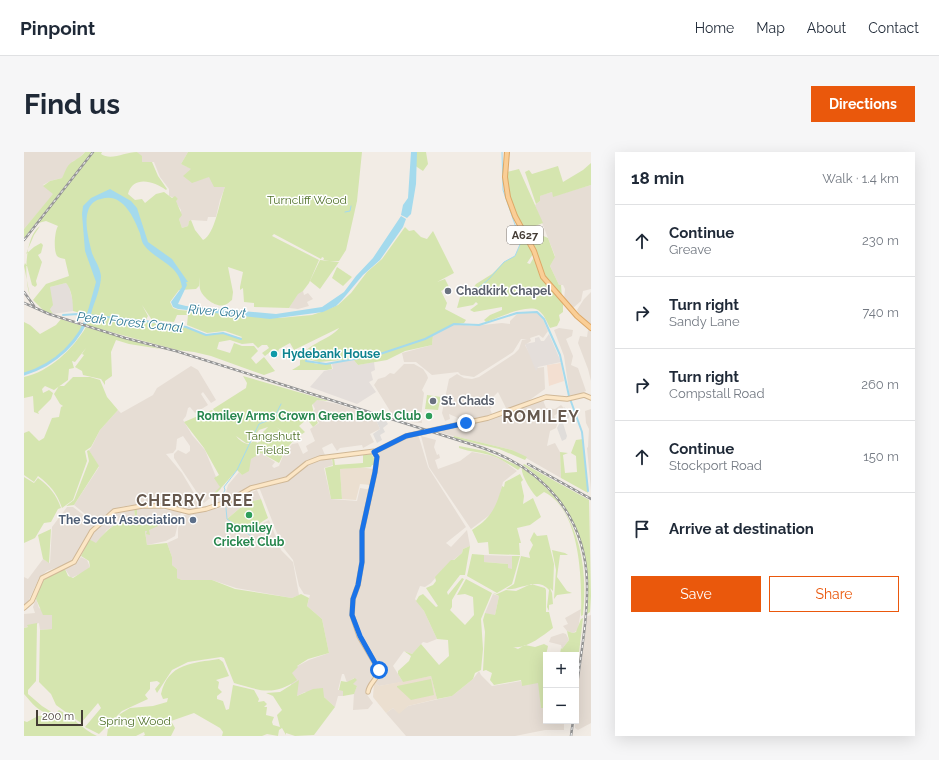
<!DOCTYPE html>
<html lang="en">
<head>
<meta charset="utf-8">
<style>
	body { margin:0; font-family:Raleway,sans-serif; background:#f6f6f7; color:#1f2937 }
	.controls { position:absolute; right:12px; bottom:12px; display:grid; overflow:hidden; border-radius:0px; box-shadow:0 4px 16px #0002 }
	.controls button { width:36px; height:36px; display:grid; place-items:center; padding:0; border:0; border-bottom:1px solid #e0e1e3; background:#fff; color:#1f2937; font:20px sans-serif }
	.scale { position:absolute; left:12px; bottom:10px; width:47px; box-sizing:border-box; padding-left:4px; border:2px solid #443c35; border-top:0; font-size:11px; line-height:14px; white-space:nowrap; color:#443c35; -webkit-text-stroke:3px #fff; paint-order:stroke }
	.stop { position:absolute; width:12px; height:12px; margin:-9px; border:3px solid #1a73e8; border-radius:50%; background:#fff }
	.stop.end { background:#1a73e8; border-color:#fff; box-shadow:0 1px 4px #0008 }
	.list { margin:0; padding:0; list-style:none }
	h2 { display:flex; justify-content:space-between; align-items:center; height:52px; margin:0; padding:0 16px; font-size:17px }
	h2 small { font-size:13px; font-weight:400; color:#747a83 }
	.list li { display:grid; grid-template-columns:26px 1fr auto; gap:12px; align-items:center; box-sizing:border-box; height:72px; padding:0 16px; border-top:1px solid #e0e1e3 }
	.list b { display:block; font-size:15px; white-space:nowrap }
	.list p { margin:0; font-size:13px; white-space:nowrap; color:#747a83 }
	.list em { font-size:13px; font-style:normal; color:#747a83 }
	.actions { display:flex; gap:8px; padding:12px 16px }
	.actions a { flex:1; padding:9px 0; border:1px solid #ea580c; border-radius:0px; text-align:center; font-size:14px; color:#ea580c }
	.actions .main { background:#ea580c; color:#fff }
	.icon { flex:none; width:22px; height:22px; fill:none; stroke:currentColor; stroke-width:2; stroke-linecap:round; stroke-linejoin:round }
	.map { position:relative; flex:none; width:567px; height:584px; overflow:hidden; border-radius:0px }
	header { display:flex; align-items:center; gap:24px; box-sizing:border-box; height:56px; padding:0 20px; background:#fff; border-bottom:1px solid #e0e1e3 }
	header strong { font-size:19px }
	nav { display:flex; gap:22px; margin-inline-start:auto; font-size:14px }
	.intro { display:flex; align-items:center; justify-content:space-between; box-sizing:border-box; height:96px; padding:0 24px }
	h1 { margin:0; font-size:28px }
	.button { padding:10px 18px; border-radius:0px; background:#ea580c; color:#fff; font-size:14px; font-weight:700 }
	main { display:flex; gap:24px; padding:0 24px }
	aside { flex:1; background:#fff; border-radius:0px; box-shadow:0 4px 16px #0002 }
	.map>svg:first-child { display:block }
	.residential { fill:#e6ddd4 }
	.commercial { fill:#f3dfd1 }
	.industrial { fill:#e4deda }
	.education { fill:#ebdfd0 }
	.green { fill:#d5e5af; fill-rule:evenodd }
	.parking { fill:#e0ddda }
	.water { fill:#a4daed }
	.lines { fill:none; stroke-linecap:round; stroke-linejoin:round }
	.stream { stroke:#a4daed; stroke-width:1 }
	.canal { stroke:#a4daed; stroke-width:2 }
	.river { stroke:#a4daed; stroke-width:3 }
	.secondary-casing { stroke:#d0b897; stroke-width:5.5 }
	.primary-casing { stroke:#dea867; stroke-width:6 }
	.secondary { stroke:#fce6c5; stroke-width:3.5 }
	.primary { stroke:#face96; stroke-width:4 }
	.rail-casing { stroke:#959595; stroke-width:2.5 }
	.rail { stroke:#fff; stroke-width:1; stroke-dasharray:3; stroke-linecap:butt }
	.route { stroke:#1a73e8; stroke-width:5 }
	.worship-dot { fill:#6b7280; stroke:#fff; stroke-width:1.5 }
	.culture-dot { fill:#0f9aa8; stroke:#fff; stroke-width:1.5 }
	.leisure-dot { fill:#2e9e5b; stroke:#fff; stroke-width:1.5 }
	.service-dot { fill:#5c6f8a; stroke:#fff; stroke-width:1.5 }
	.labels { text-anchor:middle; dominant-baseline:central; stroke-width:3; stroke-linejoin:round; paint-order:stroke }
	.shield { fill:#fff; stroke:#7c7672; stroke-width:1 }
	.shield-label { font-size:11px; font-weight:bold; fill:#443c35 }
	.park-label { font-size:12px; fill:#52732b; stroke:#fff }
	.worship-label { font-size:12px; font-weight:bold; fill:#5b616d; stroke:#fff; text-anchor:start }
	.culture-label { font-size:12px; font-weight:bold; fill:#0d838f; stroke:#fff; text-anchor:start }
	.leisure-label { font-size:12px; font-weight:bold; fill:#27864d; stroke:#fff; text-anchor:end }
	.service-label { font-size:12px; font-weight:bold; fill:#4e5e75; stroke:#fff; text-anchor:end }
	.water-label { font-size:13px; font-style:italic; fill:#2e7a94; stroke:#fff }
	.district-label { font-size:16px; font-weight:bold; letter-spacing:1px; fill:#66584d; stroke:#fff }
</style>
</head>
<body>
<header>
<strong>Pinpoint</strong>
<nav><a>Home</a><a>Map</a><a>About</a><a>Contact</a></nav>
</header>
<div class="intro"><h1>Find us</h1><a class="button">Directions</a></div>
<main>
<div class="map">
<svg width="567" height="584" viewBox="0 0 567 584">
	<rect width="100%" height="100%" fill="#f2ece5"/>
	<!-- residential -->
	<path class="residential" d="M0,0H61L53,8L49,9L38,26L26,29L19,33L30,42L0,77Z
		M113,0H164L157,12L168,17L178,27L186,24L201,35L196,48L192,65H184L183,69L167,68L165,69L164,74L158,76L155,67L157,58L151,49L154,47L145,44V37L136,25L130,10H118L117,4Z
		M567,33V137L559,139L557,149L549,156L540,147L541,137L539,133H535L526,114L531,104L511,53L516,49L515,44L528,40L530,44Z
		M279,139L280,143L284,141L289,147L283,150L285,154L274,157L265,156L274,141Z
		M567,140V174L557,166L553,158L560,147Z
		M507,160L513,161L518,165L524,179L519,186L515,183L506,186L507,189L501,193L513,216L520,215L521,237L500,252L483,258L474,240L465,249L468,255L466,257L468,262L444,269L443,266L434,267V266L425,262L426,267L421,269L418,261L425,227L433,222L440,226L448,227L455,225L490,202L495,197L498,188L503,187H497L489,200L450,225L437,223L434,220L408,223L392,210H380L378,201L408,193L409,183L430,172L449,174L478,171L486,172V169L493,162Z
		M535,176L549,178L548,184L542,187L549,204L547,213L554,216L562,239L546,246L540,204L530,178Z
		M564,178L567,179V229L564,217L554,191L556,184L563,185Z
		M380,212H390L399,217L403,223L404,226L398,238L400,241L397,264L398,271L387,270L388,263L371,267L350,233L354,227L361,225L366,221L370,222Z
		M167,214L174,218L192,248L187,251L179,240L177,242L184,253L171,261L166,255L164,256L162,264L159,268L168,283L181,298L197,337L180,351L150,306V302L154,298L162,302L166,299V294L159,284L153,287L152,297L149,301L142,302L158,321L177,353V356L163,359L130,352L107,353L96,355L71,370L50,353L75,315L65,298L67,296L76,278L94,258L97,261L129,243L133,236Z
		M290,247L313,252L350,264L356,277L346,282L350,290L339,296L338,293L316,296L313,299L308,291L298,296L301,303L283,309L260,327L219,338L195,352L193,347L202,340L204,333L215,320L218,323L227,307L231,304L237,301L251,310L248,314L250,316L255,314L259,304L268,292L274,291L279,302L284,299L282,294L291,289L286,277L295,271L289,260L291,257L289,253Z
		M519,248L522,256L531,257L537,253L540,256L530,264L534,270L532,276L526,279L523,294L531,291L536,300L537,326L488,298L409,279L483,261L486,267H494L490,258Z
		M567,257V338L563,296L564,295L565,277L562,271L561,259Z
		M394,282L404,315L442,375L422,391L427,395L443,378L446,394L439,397L438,401L422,414L407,431L401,435L396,434L391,447L400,459L413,487L403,491L399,490L388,502L380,499L369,514L379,530L355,534L347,528L341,540L349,551L344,557L329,558L330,541L333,534L328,533L330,526L323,531L320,522H318L314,538H319V544H314L311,555L300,545L281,540L273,544L267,533L264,519L285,508L305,501L298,467L283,454L286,443L280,442L275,434L269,408L258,394L235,335L264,327L284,312L307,306L309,313L300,316L307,347L333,349L336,336L348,338L352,325L355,300L380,286Z
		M397,284L412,288L410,295L413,303L415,302L416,306L411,308L414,317L436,309L448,300L469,304L478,308L493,319L479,330L473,354L467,362L447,377L405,315Z
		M233,338L237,347L222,351L203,367L211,375L226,381L238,375L237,372L245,368L257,398L269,410L275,443L268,446L212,436L188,428H158L153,426V417L148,413V405L143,391L154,386V376L160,363L200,355L218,344Z
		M43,355H49L57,361L70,373L48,410L23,419L15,426L5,448L0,453V425L4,427L19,407L26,411L28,375Z
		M124,355L157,360L151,384L142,389L123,393L121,379L133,371L113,373V357Z
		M110,356L111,365L92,372L83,378L72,392L64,386L72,375L93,359Z
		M460,403L488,404V417H484V412L460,410Z
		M57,405L63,408L66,415L60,420L47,426L41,417L51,413Z
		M469,442L475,444L471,463L469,464L461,461Z
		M12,447L15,456L28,462V477L16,478L15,471L0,476V462L11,461L9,455Z
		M557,457L554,478L549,481L543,479L539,474L544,472L541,466Z
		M567,463V571L554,578L551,576L552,553L563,464Z
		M539,481L542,482L545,488L538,497L537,493L525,490L527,485Z
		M455,519L457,523L468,534L497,529L498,533L515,528L517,556H522V569H540V578H521L491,584H382L362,561L369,556L375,561L384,554L428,544L449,527Z"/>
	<!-- commercial -->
	<path class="commercial" d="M537,211L540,229L525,234L523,213Z"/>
	<!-- industrial -->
	<path class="industrial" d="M42,131L45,134L49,150V159L29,162L26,157V135Z
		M525,182L537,210L514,215L512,219L501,192L511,190V186L515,185L517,189H520Z
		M329,207L334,213L350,210L351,218L347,220L349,228L345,230L352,240L333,252L286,235L300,219L309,217L308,212Z"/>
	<!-- education -->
	<path class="education" d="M336,315L349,317L347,333L336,332L332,348L318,347L316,317Z
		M407,524L413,547L384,554L375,562L369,556L362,561L349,545L350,530L355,534Z"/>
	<!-- green -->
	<path class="green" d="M61,0H68L0,86V77L29,42L19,34L26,29L38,26C41,21 42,14 48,10C53,7 57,5 61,0Z
		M70,0H78L77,2C87,9 101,0 113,0L118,4V10H128L134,24L143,37L142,38C130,29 109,23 104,42L111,48L118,47L121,51L132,42L140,40L148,46L151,44L154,47L152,49L158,63L155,67L158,76L164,74L165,69L167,68L171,78L179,88C191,83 196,47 201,35H190L185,25L168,31L159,24L167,17L157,12L164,0H338L333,49L322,98L315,109H299L300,106L298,105L297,107L250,82L248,84L295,108L285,131L279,139L274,142L265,156L230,155V151L220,150L219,136L216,138V135L219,120L204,115L209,140L208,148C206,149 203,153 200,153C192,156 178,145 176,137C175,133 176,129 176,125L175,134L172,137L155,138L146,150L149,156L155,158L255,166L288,163L300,159L314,153L327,141L343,120L358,107L381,75L385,79L390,78L397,85L403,87L409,79L430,121L413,130L421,127L425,135L417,139L423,151L421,157L442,168L440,171L428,173L409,183L408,193L381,199L363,208L334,213L329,207L295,210L283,207V209L293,212H307L308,217L303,218H268L276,213C274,193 306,189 315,176L270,198L266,191L255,197L254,200L250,197L241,204L238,201L245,196L243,193H238L234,196L229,191L218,192L206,188L195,190L193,197L206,201L210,191L218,194H230L234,199L227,206L232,212L240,205L251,219L240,223L187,204L170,200L153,198L61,173L64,163L49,159C49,151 48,137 42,131L26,135L29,153L26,157L29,162L20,159L9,148L22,132L45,124L41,107C38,106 35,106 33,104C29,98 31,78 34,74L22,69L14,71ZM118,153L128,168L150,170L153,163H164L163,173L183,181L201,179L218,185L217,186L199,181L182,183L165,176L123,170L121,169L124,164Z
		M389,0H402L404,12L399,19L390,13Z
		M567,11V33L529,45L528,40L516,44V49L512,52L501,20L505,18L508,22L534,14L539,30L559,18Z
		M495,17L519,71L511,74L517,83L524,86L531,105L526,114L535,133H537L538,146L520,124L514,104L493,65L485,42L483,20Z
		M16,74L10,83L2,102L10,95L17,91L19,93L17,101L14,103L18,110L12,129L13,133L11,135L8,133L3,114L1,111L0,114L6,144C0,128 0,85 16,74Z
		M494,74L509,102L503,111L506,112L510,105C518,124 523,136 539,151V160L535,163L536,168L533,174L526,176C523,170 520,162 514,158C502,152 474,166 462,170L460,168L466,163L478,158V155L450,160L446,158L454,152L452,150L449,153L433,156L436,145L444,143L452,132L468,122L480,110L491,104L497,90Z
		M296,108L315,110L296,137L286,129Z
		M313,115L328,125L319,134L308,126Z
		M37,167L58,174L59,177C44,198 24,215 0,222V170L6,173L16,182L32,173Z
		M62,175L137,197L105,192L92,188L87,200L88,224L81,229V233L77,227L59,223L58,219L51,215L60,203L58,202L62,196L51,210L48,209L50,216L45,217L44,228L30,238L21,234L18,237L19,241L25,238L29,241L27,247L14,260L15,262L10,260L9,244L0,246V225C25,220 49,197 62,175Z
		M219,224L305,249L293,248L288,253L290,262H288L294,271L289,275L283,267L275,274L281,280L271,287L252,275L270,288L262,297L255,311L237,301L227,307L225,319L218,323L213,318L225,292L230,289L234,291L238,281L244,275L235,278L226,291H222L212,284C215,288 220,292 225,292L213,318L189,345V342L196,335L190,326L195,323L180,296L160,270L188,258L195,265L189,257L222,236L223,231Z
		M49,225H66L76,228L83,245L94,258L76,278L67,295L61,299L63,309L49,348L38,356C33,341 26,333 14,324L10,330L0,323V281L5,279L15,289L20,286L28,266L35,265L37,255L39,254L36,252L30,242L35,234H40Z
		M403,243L417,245L414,258L401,257Z
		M430,284L488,298L503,305L501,308L475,297L429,286Z
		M559,287L564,341L537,326L536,300L544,301L539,303L541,321L553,320L552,304L547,301L552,288Z
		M435,294L461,299L497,315L494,318C485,313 478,307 469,304C458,300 446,300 435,296Z
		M65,298L75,314L50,353L42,354L50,348L65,309L63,299Z
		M347,302L350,306V313H348L347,315L316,317L318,347H307L301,316L309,314L308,306H310L311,313L339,311V303Z
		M500,312L565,348L567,444L566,460L563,462C567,402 549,348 499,313Z
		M498,316C551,352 565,402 559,463L557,464C558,429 557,358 520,340L513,345C509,343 496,321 498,316Z
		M496,322L499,328L497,330L500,344L499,352L509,346L517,365L506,373L493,376L497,391H495L496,403L465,402L464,390L454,391L448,378C467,366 472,356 478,334L480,335L481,330Z
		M0,325L10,331L14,326C26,335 32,342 37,356L34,357L27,370L20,371L11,386L0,391Z
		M237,347L244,366L236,371L235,376L226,382L211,375L203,367L222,351Z
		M110,356L113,357V373L133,371L134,374L125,378L126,383L122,382L123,379H121L123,393L143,391L148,405V413L153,417V426L158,428H188L211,437L268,446L277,442L285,446L283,454L298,467L305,501L284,507L273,514L274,515L268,521L273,528C249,545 235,538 210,531L200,506L197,505L164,510L148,518L133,541L131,537L136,531L133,529L126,530V537L121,543L124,547L98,559L75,582L61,575L77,556L74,551L57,571L32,553L27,542L15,530L16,478L28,477V463H19L12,447C17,426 21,424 41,417L44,424L49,426L66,415L65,409L57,404L65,387L72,391C82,378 94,368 111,365Z
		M27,377L25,411L19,407L14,383Z
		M510,380L513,384L523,383L530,412L529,439L526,436L528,441L529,452L525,453V459L523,455L525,438C514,424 495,439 482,437L490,432L497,404L506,406L505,401L509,393L506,388Z
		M446,394L441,423H436L423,440L424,443L438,426L440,427L428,448V455L426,458L441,473L450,463L449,445L441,442L433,443L442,427L468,441L457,467L459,497L457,518L451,521L449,527L428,544L413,547L407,524L379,530L374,522V519L385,509L387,504L380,499L388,502L397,492L415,513L425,504L424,488L413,487L400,459L392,449L395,444L399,442L412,455L414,454L402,436L409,433L412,429L411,425L427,408H430L438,401L439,397Z
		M528,398L541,401L544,403H536L533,425L543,439L548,441L533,443L530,447L532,418Z
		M448,402L460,403V410L484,412V416L488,417V404H496L488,432L473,441L443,424Z
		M507,432L521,436L522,438V460H525L529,476C518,484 503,497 489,495L494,497L501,493L511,495L520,492L524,494L522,503V556H517L514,531L498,534L497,528L470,533L466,528L468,521L462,518L459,519L461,480L459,468L461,461L471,463L475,444L469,441L473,442L482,438L492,439Z
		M559,466L552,527V503L536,502L537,496L538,497L545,488L543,479L549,481L552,480L557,467Z
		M13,471L12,529L4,538V542L18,554L29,561C15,562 9,552 0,542V476L4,475L3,473Z
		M195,507L199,510L205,524L192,528L195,530L194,536L198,540L193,544V547L199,549L202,558L205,557L209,533L230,538L235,547L234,550L240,549L243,552L240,555H243L242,563L250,565L248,570L249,573L256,575L253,563L258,558L249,544L242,541L256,540L275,528L273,544L289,537L299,536L300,545L311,555L290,583L271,584L262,581V583L258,576L255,578L254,584L243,582L238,584H198L199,580L196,576L170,561L147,569L151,576L147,584H119L121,583L120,580L112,584H83L84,576L96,562L106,556L129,554L143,550L144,546L139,547L137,542C144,511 169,511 195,507Z
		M331,526L333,528L329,532L333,534L330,542L319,544V539L315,538L317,529L323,530Z
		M407,527L410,543L387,548L373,535V534Z
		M35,558C49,565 58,577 73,584H0V569L3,570L14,564L30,563Z"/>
	<!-- parking -->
	<path class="parking" d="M540,255L546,260L545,266L538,268L543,284L542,287L538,289L533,276L541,261Z
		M351,266L362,269L364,272L359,276L361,280L356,283L358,288L353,291L349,282L356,277Z"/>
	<!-- water -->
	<path class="water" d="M387,0H393L392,32L387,62L383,66L377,63L379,53L384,46Z
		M86,37L107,49L113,56L124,90L148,107L164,130H162L163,133L154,152L162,154L252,162L298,155L320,140L332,124L349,106L377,64L382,67L379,75L356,108L339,123L318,148L312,154L299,160L246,167L154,157L149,155L147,150L158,135C155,112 132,109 120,93C117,89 117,83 115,79C109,63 97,40 77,47C71,48 66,52 64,59C60,71 65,89 68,101C71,109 76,115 77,124C77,137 70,150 67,162H63L72,130L61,99L58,62L59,54L67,46Z"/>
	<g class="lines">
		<!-- stream -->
		<path class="stream" d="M321,60L326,59L327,54
			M452,138L465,127L480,110L491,104L497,90L479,38L478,0
			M199,342L201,338L200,335L213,318L235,272L250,266L257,252
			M202,356L203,367L227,384"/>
		<!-- canal -->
		<path class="canal" d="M39,163L54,162L138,171L162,175L182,183L199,181L217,187
			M282,209L302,212L353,203L401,187L430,172L455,173L493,161L513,160L520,167L536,203L545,244L558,280L564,339"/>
		<!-- river -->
		<path class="river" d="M0,222C31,213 57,189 66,158"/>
		<!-- secondary casing -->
		<g class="secondary-casing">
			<path id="secondary" d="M0,456L8,449L18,426L50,410L68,379L90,359L118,354H141L165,360L182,357L203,350L227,336L263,327L283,311L296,306L352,299L382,284L464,266L522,245L543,247L560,243L567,246
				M344,540C345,531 354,527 355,518L335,484L328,463L329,447L334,433L338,410V379L351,320L353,305L350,300"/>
		</g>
		<!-- primary casing -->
		<g class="primary-casing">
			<path id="primary" d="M483,0L481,25L484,45L491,64L510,99L519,125L553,164L567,176"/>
		</g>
		<!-- secondary -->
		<use href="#secondary" class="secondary"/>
		<!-- primary -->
		<use href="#primary" class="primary"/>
		<!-- rail casing -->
		<g class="rail-casing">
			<path id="rail" d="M0,88L69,0
				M0,140L10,154
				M0,151L25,162L101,186L152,199L459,296C520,317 561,364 563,430C564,467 556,506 552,542
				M504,312L567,347
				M547,584L549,569"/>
		</g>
		<!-- rail -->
		<use href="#rail" class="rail"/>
	</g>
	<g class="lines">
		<!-- route -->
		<path class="route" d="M355,518L336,484L328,463L329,447L334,433L338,410V379L351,320L353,305L350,300L382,284L442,271"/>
	</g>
	<!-- markers -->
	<g class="worship-dot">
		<circle cx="424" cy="139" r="4"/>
		<circle cx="409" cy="249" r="4"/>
	</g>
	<circle class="culture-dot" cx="250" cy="202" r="4"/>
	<g class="leisure-dot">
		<circle cx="405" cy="264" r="4"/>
		<circle cx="225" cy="363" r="4"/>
	</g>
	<circle class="service-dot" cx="169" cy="368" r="4"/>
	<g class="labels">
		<!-- shield labels -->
		<rect class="shield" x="483" y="74" width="36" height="18" rx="3"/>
		<g class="shield-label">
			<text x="501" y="83">A627</text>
		</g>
		<!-- park labels -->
		<g class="park-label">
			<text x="283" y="48">Turncliff Wood</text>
			<text x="249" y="284">Tangshutt<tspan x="249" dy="14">Fields</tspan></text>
			<text x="111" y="569">Spring Wood</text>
		</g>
		<!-- worship labels -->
		<g class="worship-label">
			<text x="432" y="139">Chadkirk Chapel</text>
			<text x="417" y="249">St. Chads</text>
		</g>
		<!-- culture labels -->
		<g class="culture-label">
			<text x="258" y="202">Hydebank House</text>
		</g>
		<!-- leisure labels -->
		<g class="leisure-label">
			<text x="397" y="264">Romiley Arms Crown Green Bowls Club</text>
			<text x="225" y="376" text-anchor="middle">Romiley<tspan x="225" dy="14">Cricket Club</tspan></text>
		</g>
		<!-- service labels -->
		<g class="service-label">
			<text x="161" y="368">The Scout Association</text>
		</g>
		<!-- water labels -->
		<g class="water-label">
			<text transform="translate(193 159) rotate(4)">River Goyt</text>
			<text transform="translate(106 170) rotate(6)">Peak Forest Canal</text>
		</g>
		<!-- district labels -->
		<g class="district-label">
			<text x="517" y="264">ROMILEY</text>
			<text x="171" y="348">CHERRY TREE</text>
		</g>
	</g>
</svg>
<div class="controls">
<button>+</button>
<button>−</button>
</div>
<div class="scale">200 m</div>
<div class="stop" style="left:355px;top:518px"></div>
<div class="stop end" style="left:442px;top:271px"></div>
</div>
<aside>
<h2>18 min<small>Walk · 1.4 km</small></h2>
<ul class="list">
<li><svg class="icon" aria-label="ahead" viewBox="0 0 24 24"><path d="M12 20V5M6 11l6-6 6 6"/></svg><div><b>Continue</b><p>Greave</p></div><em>230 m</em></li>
<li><svg class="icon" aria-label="right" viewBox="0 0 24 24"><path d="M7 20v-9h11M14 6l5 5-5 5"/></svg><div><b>Turn right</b><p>Sandy Lane</p></div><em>740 m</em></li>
<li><svg class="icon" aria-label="right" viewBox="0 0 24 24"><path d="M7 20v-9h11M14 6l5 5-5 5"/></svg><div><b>Turn right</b><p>Compstall Road</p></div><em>260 m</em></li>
<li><svg class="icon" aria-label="ahead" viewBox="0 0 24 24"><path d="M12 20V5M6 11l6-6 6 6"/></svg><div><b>Continue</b><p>Stockport Road</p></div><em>150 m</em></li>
<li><svg class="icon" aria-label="arrive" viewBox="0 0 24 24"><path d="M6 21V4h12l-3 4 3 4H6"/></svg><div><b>Arrive at destination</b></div></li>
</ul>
<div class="actions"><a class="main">Save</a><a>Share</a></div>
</aside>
</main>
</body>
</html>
